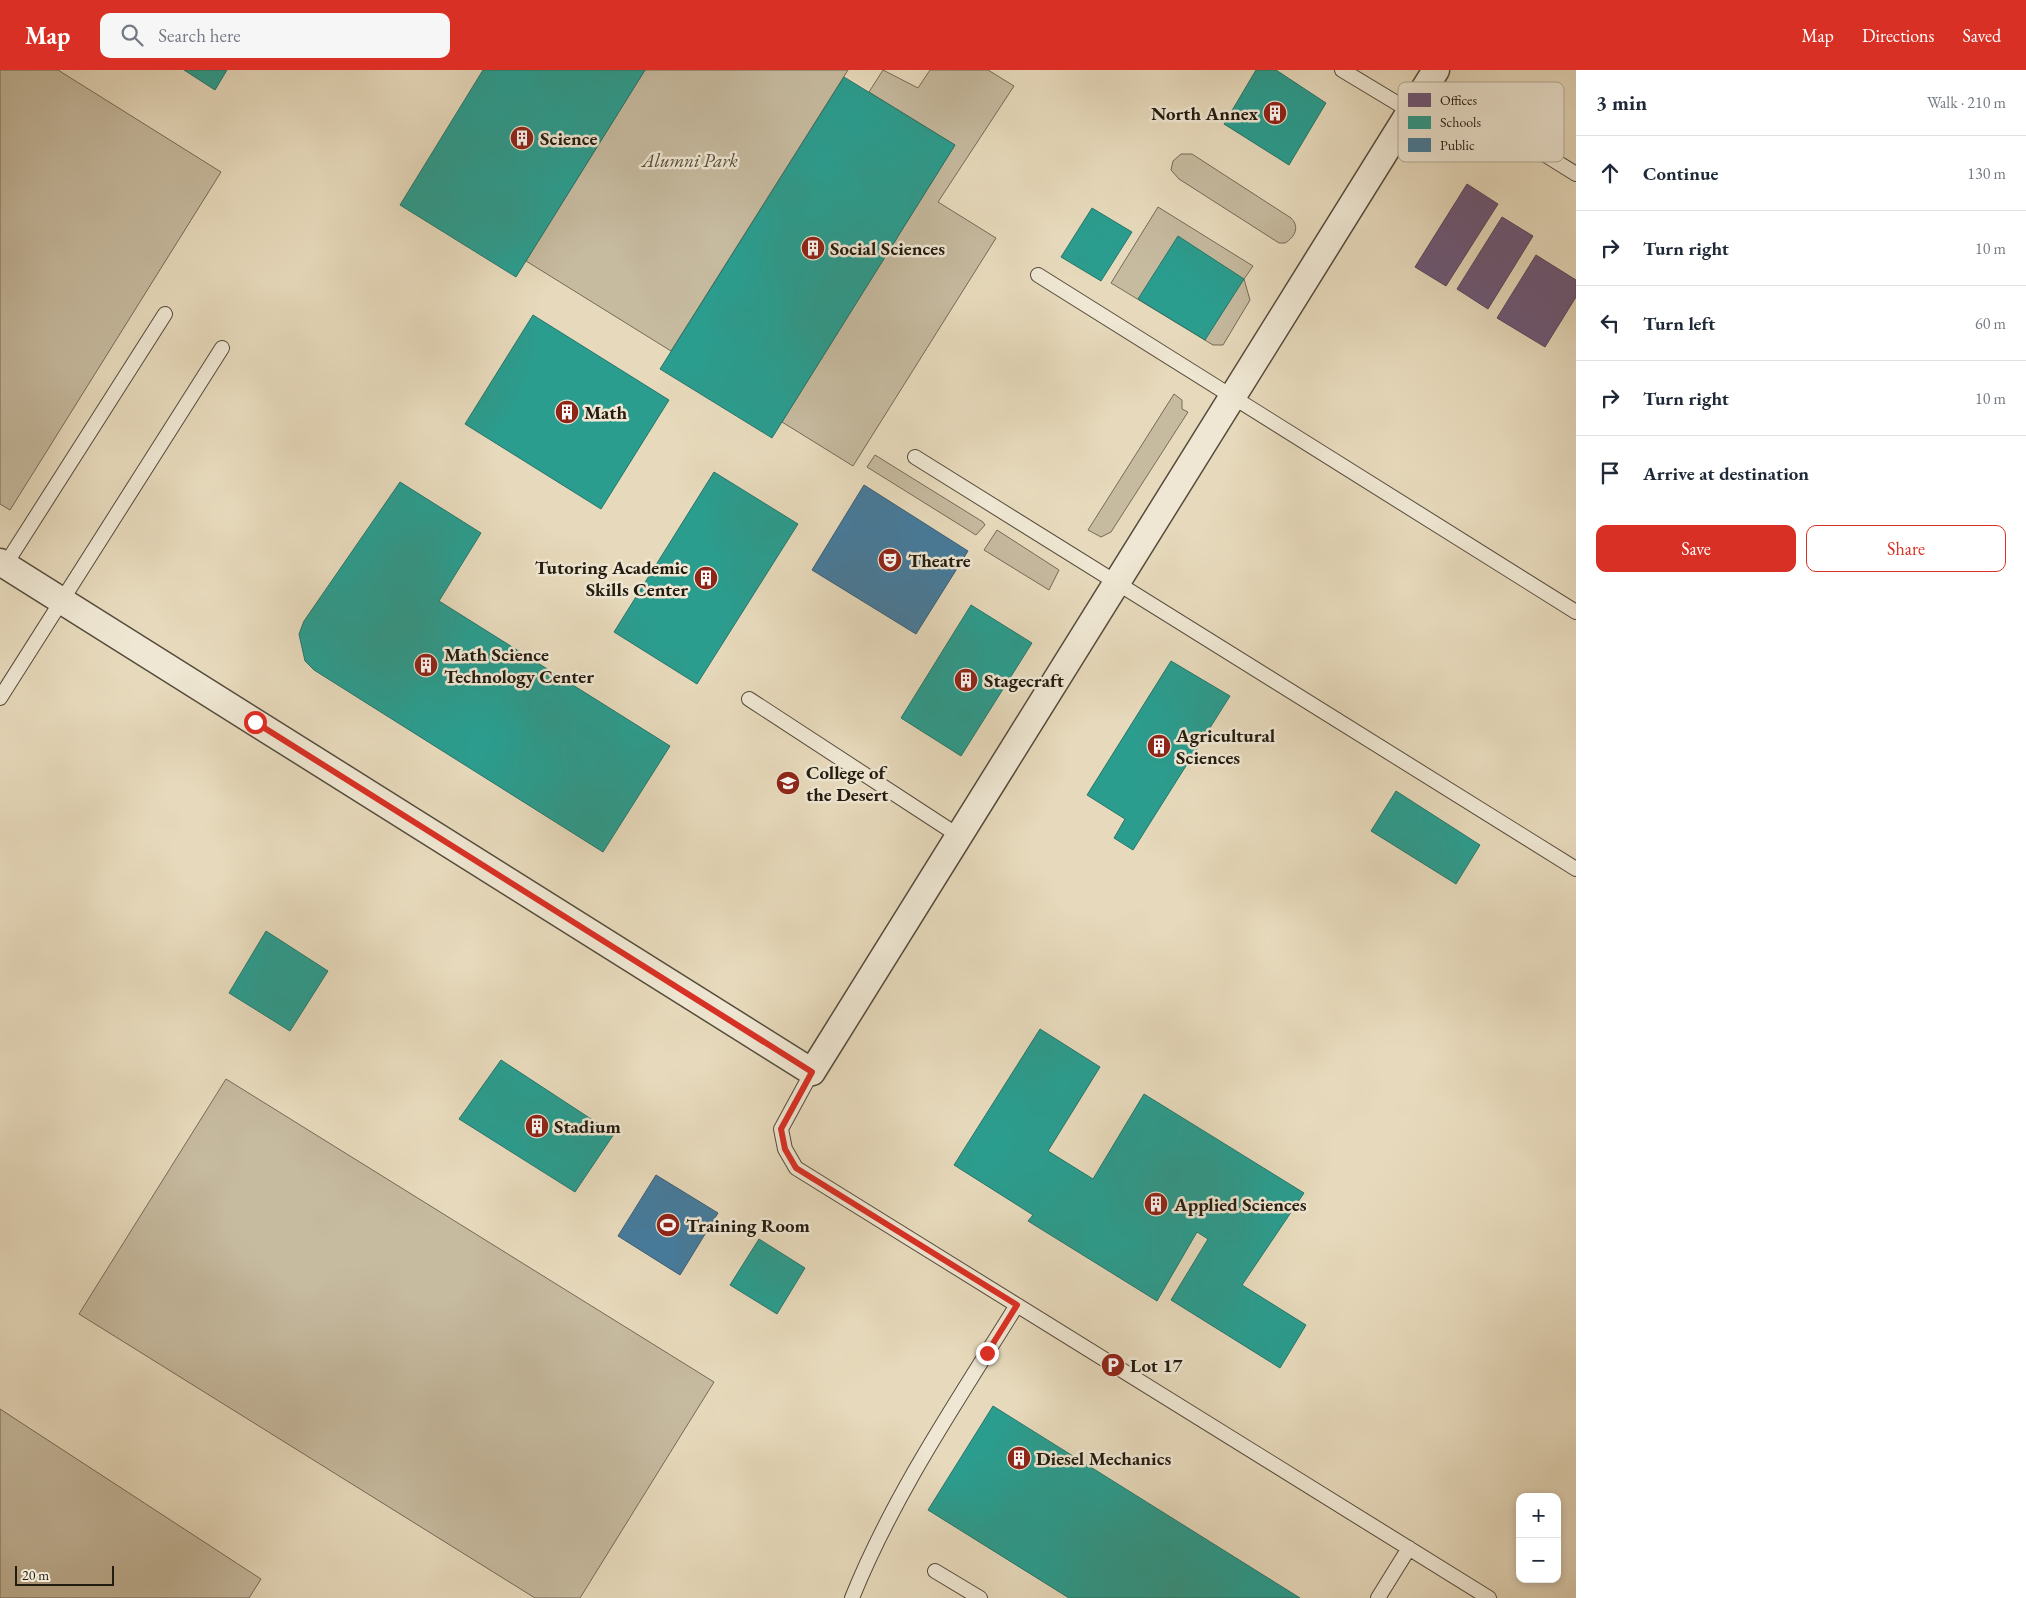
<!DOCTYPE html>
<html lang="en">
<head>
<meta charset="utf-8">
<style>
	body { margin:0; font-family:"EB Garamond",serif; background:#f6f6f7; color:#1f2937 }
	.controls { position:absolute; right:15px; bottom:15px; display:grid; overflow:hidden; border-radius:10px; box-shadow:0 2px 8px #0003 }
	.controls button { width:45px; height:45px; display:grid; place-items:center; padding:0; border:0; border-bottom:1px solid #e0e1e3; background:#fff; color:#1f2937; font:25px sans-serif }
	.scale { position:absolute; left:15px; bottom:12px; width:99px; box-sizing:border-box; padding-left:5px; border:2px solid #241b10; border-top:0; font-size:14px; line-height:18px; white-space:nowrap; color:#241b10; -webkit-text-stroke:4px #efe7d3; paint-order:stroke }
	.stop { position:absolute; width:15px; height:15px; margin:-11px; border:4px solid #d93025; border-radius:50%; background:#fff }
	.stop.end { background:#d93025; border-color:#fff; box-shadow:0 1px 5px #0008 }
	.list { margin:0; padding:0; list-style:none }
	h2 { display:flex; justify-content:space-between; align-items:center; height:65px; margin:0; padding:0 20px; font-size:21px }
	h2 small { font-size:16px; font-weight:400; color:#747a83 }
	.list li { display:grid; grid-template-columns:32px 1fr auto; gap:15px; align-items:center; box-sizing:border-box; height:75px; padding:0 20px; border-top:1px solid #e0e1e3 }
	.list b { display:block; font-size:19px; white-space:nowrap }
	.list em { font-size:16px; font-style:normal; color:#747a83 }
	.actions { display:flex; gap:10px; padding:15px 20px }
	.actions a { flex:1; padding:11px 0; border:1px solid #d93025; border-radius:10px; text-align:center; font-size:18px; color:#d93025 }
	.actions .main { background:#d93025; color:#fff }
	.icon { flex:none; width:28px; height:28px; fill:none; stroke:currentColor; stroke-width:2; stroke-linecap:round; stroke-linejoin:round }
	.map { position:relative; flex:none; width:1576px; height:1528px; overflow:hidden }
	header { display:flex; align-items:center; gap:30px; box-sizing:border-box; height:70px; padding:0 25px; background:#d93025; color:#fff }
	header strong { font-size:24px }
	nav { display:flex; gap:28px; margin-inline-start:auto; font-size:18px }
	.search { width:350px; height:45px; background:#f6f6f7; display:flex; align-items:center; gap:12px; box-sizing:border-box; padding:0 18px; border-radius:10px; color:#747a83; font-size:19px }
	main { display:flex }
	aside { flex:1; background:#fff }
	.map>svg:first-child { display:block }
	.green { fill:#c6ba9f; stroke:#756a58 }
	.offices { fill:#6d597a; stroke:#57465a }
	.schools { fill:#2a9d8f; stroke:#287669 }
	.public { fill:#457b9d; stroke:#3b5e73 }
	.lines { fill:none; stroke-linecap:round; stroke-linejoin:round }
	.lane-casing { stroke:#554b3b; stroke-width:16 }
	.street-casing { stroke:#554b3b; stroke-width:29 }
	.lane { stroke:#efe7d3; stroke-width:14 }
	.street { stroke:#efe7d3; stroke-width:26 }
	.route { stroke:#d93025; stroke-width:6 }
	.labels { text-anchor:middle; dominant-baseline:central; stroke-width:5; stroke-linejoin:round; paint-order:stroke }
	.poi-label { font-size:19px; font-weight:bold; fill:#241b10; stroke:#efe7d3; text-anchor:start }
	.park-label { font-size:19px; font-style:italic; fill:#554b3b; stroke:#efe7d3 }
	.key { fill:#efe7d3; stroke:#b2aa98; stroke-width:1 }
	.key-label { font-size:14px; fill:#241b10 }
</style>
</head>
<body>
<header>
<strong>Map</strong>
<div class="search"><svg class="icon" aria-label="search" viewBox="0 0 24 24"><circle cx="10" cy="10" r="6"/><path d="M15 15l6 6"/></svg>Search here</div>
<nav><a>Map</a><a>Directions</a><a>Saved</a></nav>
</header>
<main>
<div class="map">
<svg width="1576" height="1528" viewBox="0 0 1576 1528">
	<rect width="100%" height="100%" fill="#e7dabc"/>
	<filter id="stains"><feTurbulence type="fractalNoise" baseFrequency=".004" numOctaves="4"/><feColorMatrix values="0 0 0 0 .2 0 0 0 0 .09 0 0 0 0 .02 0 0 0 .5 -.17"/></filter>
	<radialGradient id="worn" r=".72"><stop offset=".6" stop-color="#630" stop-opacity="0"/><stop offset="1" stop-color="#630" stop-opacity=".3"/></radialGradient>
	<!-- green -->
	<path class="green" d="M0,0H58L221,102L10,440L0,434Z
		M645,0H848L671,281L526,191Z
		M883,0L918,18L930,0H988L1014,16L938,132L996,168L853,396L782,352L955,75L869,22Z
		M1181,84H1192L1291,148C1300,157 1295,167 1285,173H1279L1179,109L1171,100L1173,91Z
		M1158,137L1253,196L1244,209L1250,230L1223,275H1213L1111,213Z
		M1174,324L1182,330V339L1188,342L1111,462L1101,467L1088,460Z
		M875,385L983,452L985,455L976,465L867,397Z
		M997,460L1059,500L1049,520L984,480Z
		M226,1009L714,1312L580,1528H535L79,1244Z
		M0,1339L261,1509L249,1528H0Z"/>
	<!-- offices -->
	<path class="offices" d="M1467,114L1498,134L1446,216L1415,197Z
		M1502,147L1533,166L1488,239L1457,219Z
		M1536,185L1576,210V227L1545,277L1497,248Z"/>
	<!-- schools -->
	<path class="schools" d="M184,0H227L215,20Z
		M483,0H645L516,207L400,135Z
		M1256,0H1276L1326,33L1289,95L1224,54Z
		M844,7L955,75L772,368L660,299Z
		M1092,138L1132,162L1101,211L1061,187Z
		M1178,166L1244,209L1205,270L1138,229Z
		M533,245L669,330L601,439L465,354Z
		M714,402L798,454L697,614L614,562Z
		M400,412L481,463L439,531L670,676L603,782L314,600L305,591L299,564L304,551Z
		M971,535L1032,573L961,686L901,648Z
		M1171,591L1230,626L1133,780L1114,768L1125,749L1087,725Z
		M1396,721L1480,775L1456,814L1371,761Z
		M266,861L328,901L290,961L229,923Z
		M1040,959L1100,997L1048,1081L1093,1109L1144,1024L1304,1123L1242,1215L1306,1255L1280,1298L1171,1230L1208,1169L1197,1162L1157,1231L1028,1151L1033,1145L954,1095Z
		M501,990L614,1064L575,1122L459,1049Z
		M759,1169L805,1198L777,1244L730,1215Z
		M993,1336L1300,1528H1069L928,1440Z"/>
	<!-- public -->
	<path class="public" d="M864,415L968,481L916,564L812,500Z
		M656,1105L718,1143L680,1205L618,1166Z"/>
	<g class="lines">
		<!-- lane casing -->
		<g class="lane-casing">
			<path id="lane" d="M1342,0L1410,41
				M1428,12L1576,104
				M1038,205L1576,542
				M915,387L1576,799
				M2,500L165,244
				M0,628L222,278
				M749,629L959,766
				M812,1002L781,1059L785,1079L796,1098L1489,1528
				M935,1501L980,1528
				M852,1528C894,1424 958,1330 1017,1235
				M1378,1528L1409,1478"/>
		</g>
		<!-- street casing -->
		<g class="street-casing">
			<path id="street" d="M0,492L812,1002L1436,0"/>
		</g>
		<!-- lane -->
		<use href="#lane" class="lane"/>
		<!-- street -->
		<use href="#street" class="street"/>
	</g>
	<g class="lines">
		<!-- route -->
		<path class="route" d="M255,652L812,1002L781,1059L785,1079L796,1098L1017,1235L987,1283"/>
	</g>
	<!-- icons -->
	<defs>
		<g id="building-disc" transform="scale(1.25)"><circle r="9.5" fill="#8f2418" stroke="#efe7d3"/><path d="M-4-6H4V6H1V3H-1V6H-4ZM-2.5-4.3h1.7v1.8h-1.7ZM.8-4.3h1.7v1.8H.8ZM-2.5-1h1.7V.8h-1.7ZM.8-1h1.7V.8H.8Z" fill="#fff"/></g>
		<g id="theatre-disc" transform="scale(1.25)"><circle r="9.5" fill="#8f2418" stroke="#efe7d3"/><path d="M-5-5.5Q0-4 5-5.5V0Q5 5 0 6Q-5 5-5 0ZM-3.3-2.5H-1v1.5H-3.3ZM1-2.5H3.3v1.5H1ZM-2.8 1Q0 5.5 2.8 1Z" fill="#fff"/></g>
		<g id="university-disc" transform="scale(1.25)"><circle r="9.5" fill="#8f2418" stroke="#efe7d3"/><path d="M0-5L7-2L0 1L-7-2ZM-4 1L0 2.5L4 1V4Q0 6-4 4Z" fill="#fff"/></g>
		<g id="stadium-disc" transform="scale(1.25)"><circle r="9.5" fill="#8f2418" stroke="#efe7d3"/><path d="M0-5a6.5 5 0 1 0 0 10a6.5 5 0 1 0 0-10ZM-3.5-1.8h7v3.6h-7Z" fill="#fff"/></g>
		<g id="parking-disc" transform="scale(1.25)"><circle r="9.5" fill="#8f2418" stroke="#efe7d3"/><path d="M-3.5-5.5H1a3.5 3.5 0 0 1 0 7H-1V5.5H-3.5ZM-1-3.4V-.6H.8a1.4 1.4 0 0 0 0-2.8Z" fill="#fff"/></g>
	</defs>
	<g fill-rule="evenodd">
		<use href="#building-disc" x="1275" y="43"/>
		<use href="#building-disc" x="522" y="68"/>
		<use href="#building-disc" x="813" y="178"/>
		<use href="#building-disc" x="567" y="342"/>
		<use href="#theatre-disc" x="890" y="490"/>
		<use href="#building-disc" x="706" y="508"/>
		<use href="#building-disc" x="426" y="595"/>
		<use href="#building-disc" x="966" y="610"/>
		<use href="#building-disc" x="1159" y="676"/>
		<use href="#university-disc" x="788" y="713"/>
		<use href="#building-disc" x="537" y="1056"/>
		<use href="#building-disc" x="1156" y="1134"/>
		<use href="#stadium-disc" x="668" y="1155"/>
		<use href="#parking-disc" x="1113" y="1295"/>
		<use href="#building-disc" x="1019" y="1388"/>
	</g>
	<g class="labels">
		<!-- poi labels -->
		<g class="poi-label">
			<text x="1258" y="43" text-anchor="end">North Annex</text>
			<text x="540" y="68">Science</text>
			<text x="830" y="178">Social Sciences</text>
			<text x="584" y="342">Math</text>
			<text x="908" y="490">Theatre</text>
			<text x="688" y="497" text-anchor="end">Tutoring Academic<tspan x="688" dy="22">Skills Center</tspan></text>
			<text x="444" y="584">Math Science<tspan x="444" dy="22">Technology Center</tspan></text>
			<text x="984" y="610">Stagecraft</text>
			<text x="1176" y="665">Agricultural<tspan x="1176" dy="22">Sciences</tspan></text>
			<text x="806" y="702">College of<tspan x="806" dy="22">the Desert</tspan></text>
			<text x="554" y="1056">Stadium</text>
			<text x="1174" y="1134">Applied Sciences</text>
			<text x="686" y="1155">Training Room</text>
			<text x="1130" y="1295">Lot 17</text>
			<text x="1036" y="1388">Diesel Mechanics</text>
		</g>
		<!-- park labels -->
		<g class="park-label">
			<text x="690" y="90">Alumni Park</text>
		</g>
	</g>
	<!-- legend -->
	<rect x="1398" y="12" width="166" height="80" rx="8" class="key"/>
	<rect x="1408" y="23" width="23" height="14" fill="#6d597a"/>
	<rect x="1408" y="46" width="23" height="13" fill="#2a9d8f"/>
	<rect x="1408" y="68" width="23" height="14" fill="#457b9d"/>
	<g class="key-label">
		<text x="1440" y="35">Offices</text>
		<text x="1440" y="57">Schools</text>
		<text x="1440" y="80">Public</text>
	</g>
	<rect width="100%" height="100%" filter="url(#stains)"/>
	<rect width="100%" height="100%" fill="url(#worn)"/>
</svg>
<div class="controls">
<button>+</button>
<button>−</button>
</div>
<div class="scale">20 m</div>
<div class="stop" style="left:255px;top:652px"></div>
<div class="stop end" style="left:987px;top:1283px"></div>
</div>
<aside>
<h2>3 min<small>Walk · 210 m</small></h2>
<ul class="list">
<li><svg class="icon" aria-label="ahead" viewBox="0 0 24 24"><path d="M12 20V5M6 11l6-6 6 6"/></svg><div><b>Continue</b></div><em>130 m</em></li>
<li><svg class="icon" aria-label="right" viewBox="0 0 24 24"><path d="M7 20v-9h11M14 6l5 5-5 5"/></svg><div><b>Turn right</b></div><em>10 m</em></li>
<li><svg class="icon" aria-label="left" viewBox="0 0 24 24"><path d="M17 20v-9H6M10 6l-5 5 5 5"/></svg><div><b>Turn left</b></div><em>60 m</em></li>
<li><svg class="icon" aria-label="right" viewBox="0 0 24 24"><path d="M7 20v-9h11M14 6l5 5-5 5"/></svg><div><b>Turn right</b></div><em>10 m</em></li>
<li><svg class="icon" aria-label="arrive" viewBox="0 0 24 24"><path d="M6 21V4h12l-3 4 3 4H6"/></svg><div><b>Arrive at destination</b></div></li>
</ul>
<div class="actions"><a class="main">Save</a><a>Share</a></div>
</aside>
</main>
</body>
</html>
